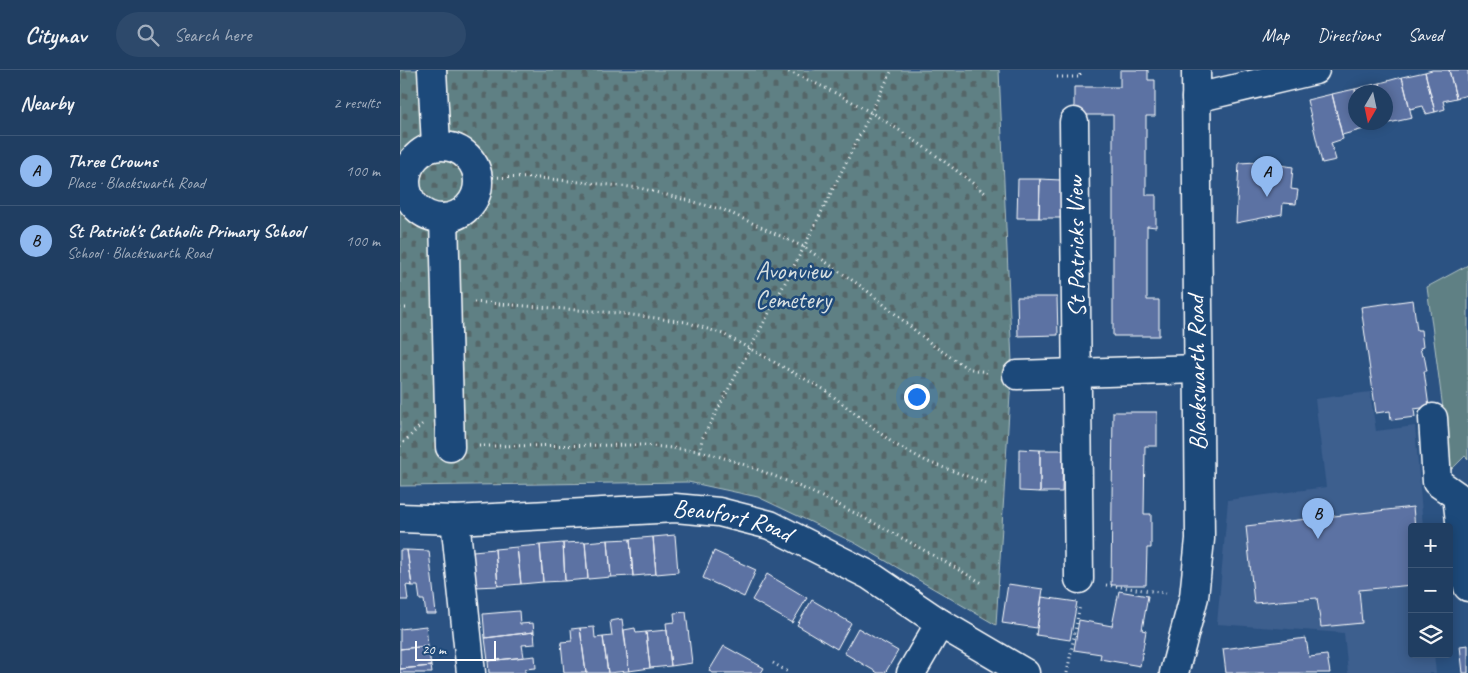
<!DOCTYPE html>
<html lang="en">
<head>
<meta charset="utf-8">
<style>
	body { margin:0; font-family:Caveat,sans-serif; background:#2d496b; color:#f1f3f6 }
	.controls { position:absolute; right:15px; bottom:15px; display:grid; overflow:hidden; border-radius:5px; box-shadow:0 2px 12px #0003 }
	.controls button { width:45px; height:45px; display:grid; place-items:center; padding:0; border:0; border-bottom:1px solid #3d5777; background:#203e62; color:#f1f3f6; font:25px sans-serif }
	.compass { position:absolute; left:948px; top:15px; width:45px; height:45px; border-radius:50%; background:#203e62; box-shadow:0 2px 12px #0003; rotate:189deg }
	.scale { position:absolute; left:15px; bottom:12px; width:81px; box-sizing:border-box; padding-left:5px; border:2px solid #fff; border-top:0; font-size:14px; line-height:18px; white-space:nowrap; color:#fff; -webkit-text-stroke:4px #1f4a7a; paint-order:stroke }
	.you { position:absolute; left:516px; top:326px; width:18px; height:18px; margin:-12px; border:4px solid #fff; border-radius:50%; background:#1a73e8; box-shadow:0 0 0 8px #1a73e833 }
	.badge { display:grid; place-items:center; width:32px; height:32px; border-radius:50%; background:#90b9f0; color:#111; font-size:16px; font-weight:700 }
	.pin { position:absolute; translate:-50% -41px; filter:drop-shadow(0 1px 2px #0008) }
	.pin::after { content:''; position:absolute; top:26px; width:18px; height:15px; background:inherit; clip-path:polygon(0 0,100% 0,50% 100%) }
	.list { margin:0; padding:0; list-style:none }
	h2 { display:flex; justify-content:space-between; align-items:center; height:65px; margin:0; padding:0 20px; font-size:21px }
	h2 small { font-size:16px; font-weight:400; color:#a2aebe }
	.list li { display:grid; grid-template-columns:32px 1fr auto; gap:15px; align-items:center; box-sizing:border-box; height:70px; padding:0 20px; border-top:1px solid #3d5777 }
	.list b { display:block; font-size:19px; white-space:nowrap }
	.list p { margin:0; font-size:16px; white-space:nowrap; color:#a2aebe }
	.list em { font-size:16px; font-style:normal; color:#a2aebe }
	.icon { flex:none; width:28px; height:28px; fill:none; stroke:currentColor; stroke-width:2; stroke-linecap:round; stroke-linejoin:round }
	.map { position:relative; flex:none; width:1068px; height:603px; overflow:hidden }
	header { display:flex; align-items:center; gap:30px; box-sizing:border-box; height:70px; padding:0 25px; background:#203e62; border-bottom:1px solid #3d5777 }
	header strong { font-size:24px }
	nav { display:flex; gap:28px; margin-inline-start:auto; font-size:18px }
	.search { width:350px; height:45px; background:#2d496b; display:flex; align-items:center; gap:12px; box-sizing:border-box; padding:0 18px; border-radius:28px; color:#a2aebe; font-size:19px }
	main { display:flex }
	aside { flex:1; background:#203e62 }
	.map>svg:first-child { display:block }
	.built { fill:#3d5f8e }
	.cemetery { fill:url(#cemetery-stones); stroke:#aec0c2 }
	.park { fill:#5e8084; stroke:#aec0c2 }
	.building { fill:#5b72a3; stroke:#fff }
	.lines { fill:none; stroke-linecap:round; stroke-linejoin:round }
	.minor-casing { stroke:#fff; stroke-width:31 }
	.path { stroke:#fff; stroke-width:3; stroke-dasharray:1 4; stroke-linecap:butt }
	.minor { stroke:#1f4a7a; stroke-width:28 }
	.labels { text-anchor:middle; dominant-baseline:central; stroke-width:5; stroke-linejoin:round; paint-order:stroke }
	.street-label { font-size:25px; fill:#fff; stroke:#1f4a7a }
	.park-label { font-size:25px; fill:#d7dfe0; stroke:#1f4a7a }
</style>
</head>
<body>
<header>
<strong>Citynav</strong>
<div class="search"><svg class="icon" aria-label="search" viewBox="0 0 24 24"><circle cx="10" cy="10" r="6"/><path d="M15 15l6 6"/></svg>Search here</div>
<nav><a>Map</a><a>Directions</a><a>Saved</a></nav>
</header>
<main>
<aside>
<h2>Nearby<small>2 results</small></h2>
<ul class="list">
<li><span class="badge">A</span><div><b>Three Crowns</b><p>Place · Blackswarth Road</p></div><em>100 m</em></li>
<li><span class="badge">B</span><div><b>St Patrick's Catholic Primary School</b><p>School · Blackswarth Road</p></div><em>100 m</em></li>
</ul>
</aside>
<div class="map">
<svg width="1068" height="603" viewBox="0 0 1068 603">
	<defs>
		<pattern id="cemetery-stones" width="16" height="16" patternUnits="userSpaceOnUse" patternTransform="scale(1.25)"><rect width="16" height="16" fill="#5e8084"/><path d="M2 7V4a2 2 0 0 1 4 0v3zM10 15v-3a2 2 0 0 1 4 0v3z" fill="#556668"/></pattern>
	</defs>
	<rect width="100%" height="100%" fill="#2b5282"/>
	<filter id="ink" filterUnits="userSpaceOnUse"><feTurbulence type="fractalNoise" baseFrequency=".02" numOctaves="2"/><feDisplacementMap in="SourceGraphic" scale="10" xChannelSelector="R" yChannelSelector="G"/><feConvolveMatrix kernelMatrix="1 2 1 2 8 2 1 2 1" color-interpolation-filters="sRGB"/></filter>
	<g filter="url(#ink)">
		<!-- built -->
		<path class="built" d="M970,322L976,361L1015,356L1023,457H1012V584H1034L1036,603H948L944,563L817,554L828,430L926,417L915,329Z"/>
		<!-- cemetery -->
		<path class="cemetery" d="M0,0H599L612,292L596,555L455,473L358,427L288,412L0,416Z"/>
		<!-- park -->
		<path class="park" d="M1068,195V389L1065,386L1051,400L1027,217Z"/>
		<!-- building -->
		<path class="building" d="M720,0H748V10H755V46H746V125H756V157L747,156V230H759V266H713V45H674V17H720Z
			M1032,0H1049L1056,28L1043,31L1045,39L1035,42L1025,2Z
			M1049,0H1068V25L1056,28Z
			M1025,2L1035,42L1026,44L1023,36L1010,39L1002,7Z
			M1002,7L1012,48L989,53L986,37V22H982L980,13Z
			M980,13L982,22H956L955,19Z
			M955,19L956,52H963L964,59L942,65L932,24Z
			M932,24L943,69L931,73L936,90L922,93L907,30Z
			M986,37L989,53L964,59L963,52H986Z
			M857,92L856,104L866,106L865,113L871,114L874,94L893,97L891,119L898,120L896,134L883,133L882,144L836,153L839,93Z
			M618,109H640L639,148H617Z
			M640,109L661,110V148H639Z
			M617,227H657L658,265L618,266Z
			M1013,230L1017,260H1021L1023,277L1020,278L1022,286L1024,285L1027,301H1024L1029,337L1014,339L1015,347L991,350L990,341L976,343L961,237Z
			M713,342H757V376H745L744,444H751V478H747L746,515H711Z
			M619,379L640,380V422L619,421Z
			M640,380H663L662,422H640Z
			M1013,437L1015,457H1012V515L959,520L962,553L921,557L917,528L854,533L846,456Z
			M275,465L278,502L256,504L253,467Z
			M253,467L256,504L233,506L230,469Z
			M230,469L233,506L211,507L208,470Z
			M208,470L211,507L188,509L185,472Z
			M185,472L188,509L165,511L163,473Z
			M163,473L165,511L143,512L140,475Z
			M140,475L143,512L121,514L117,477Z
			M117,477L121,514L98,516L95,479Z
			M95,479L98,516L75,517L73,481Z
			M0,480H7L12,516L6,515L8,530H0Z
			M7,480L29,481L36,544H26L24,530H20L18,516H12Z
			M314,481L356,500L344,527L303,508Z
			M367,504L407,528L392,553L352,530Z
			M608,514L643,519L637,558L602,553Z
			M719,521L748,526L742,560L746,561L740,596L700,589L701,584L674,580L679,550L712,556Z
			M642,527L677,532L670,570L636,565Z
			M412,530L451,553L437,579L397,555Z
			M119,541L120,554L133,553L134,562L85,568L83,544Z
			M286,542L292,593L271,596L266,553L275,552L274,543Z
			M222,549L229,601L208,603L203,567L212,566L210,551Z
			M26,556L28,576L0,579V559Z
			M194,557L195,568L203,567L208,603H186L180,558Z
			M180,558L186,603H164L161,572L172,571L171,559Z
			M235,558L236,563L246,562L250,598L229,601L224,560Z
			M458,558L498,581L485,603H478L444,583Z
			M267,560L271,596L250,598L246,562Z
			M134,562L135,574L122,575L124,587L88,591L85,568Z
			M906,568L909,587L927,585L930,603H826L823,579Z
			M1068,575V603H1063L1060,576Z
			M28,576L31,596L0,599V579Z
			M324,576L364,598L361,603H313L309,601Z
			M135,586L136,598L125,599V603H89L88,591Z
			M31,596L32,603H0V599Z"/>
		<g class="lines">
			<!-- minor casing -->
			<g class="minor-casing">
				<g id="minor">
					<path d="M32,0L36,75"/>
					<path d="M796,28L915,0"/>
					<path d="M674,52L679,509"/>
					<circle cx="42" cy="112" r="36"/>
					<path d="M44,148L50,377"/>
					<path d="M617,305L797,299"/>
					<path d="M1033,348L1037,412L1057,426L1068,517"/>
					<path id="s1" d="M0,448L55,450L275,438L319,442L370,455L469,505L540,553L625,603"/>
					<path d="M55,450L71,603"/>
					<path d="M511,603L540,553"/>
					<path d="M774,603L794,527L800,469L796,0"/>
				</g>
			</g>
			<!-- path -->
			<path class="path" d="M384,0C457,28 524,74 585,123
				M657,7H680V0
				M78,107L140,108L240,118L324,140L404,177L465,219L534,276L567,298L590,303
				M0,116H6
				M74,232L217,243L286,252L323,264L425,320L494,374L528,392L589,414
				M0,238H6
				M0,376L22,354
				M79,376L243,375L300,381L302,369L404,177L492,0
				M300,381C401,408 493,463 584,514
				M706,515L766,523
				M373,593L390,603
				M667,603L680,535"/>
			<!-- minor -->
			<use href="#minor" class="minor"/>
		</g>
	</g>
	<g class="labels">
		<!-- street labels -->
		<g class="street-label">
			<text transform="translate(676 177) rotate(-91)">St Patricks View</text>
			<text transform="translate(797 303) rotate(-91)">Blackswarth Road</text>
			<text stroke="none"><textPath href="#s1" startOffset="334">Beaufort Road</textPath></text>
		</g>
		<!-- park labels -->
		<g class="park-label">
			<text x="393" y="201">Avonview<tspan x="393" dy="29">Cemetery</tspan></text>
		</g>
	</g>
</svg>
<div class="controls">
<button>+</button>
<button>−</button>
<button><svg class="icon" aria-label="layers" viewBox="0 0 24 24"><path d="M12 4l9 5-9 5-9-5zM3 14l9 5 9-5"/></svg></button>
</div>
<svg class="compass" viewBox="-18 -18 36 36"><path d="M0-13l5 13h-10z" fill="#e53935"/><path d="M0 13l5-13h-10z" fill="#a2aebe"/></svg>
<div class="scale">20 m</div>
<div class="you"></div>
<div class="pin badge" style="left:867px;top:127px">A</div>
<div class="pin badge" style="left:918px;top:469px">B</div>
</div>
</main>
</body>
</html>
